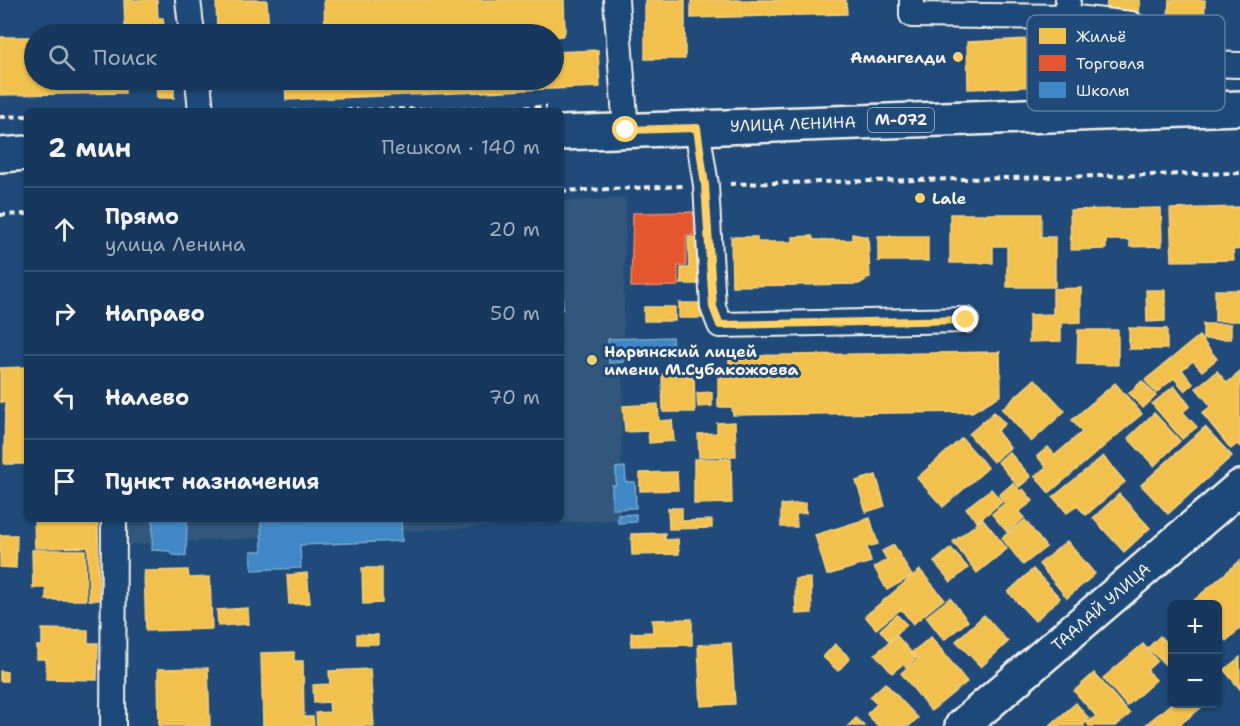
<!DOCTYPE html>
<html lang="ru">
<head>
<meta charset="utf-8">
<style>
	body { margin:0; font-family:"Shantell Sans",sans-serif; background:#203f62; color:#f1f3f6 }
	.controls { position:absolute; right:18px; bottom:18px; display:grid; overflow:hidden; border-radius:9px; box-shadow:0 2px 4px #0004 }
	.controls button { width:54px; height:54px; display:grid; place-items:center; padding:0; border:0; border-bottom:2px solid #365272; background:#17385c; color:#f1f3f6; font:30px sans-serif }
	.stop { position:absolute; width:18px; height:18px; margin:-14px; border:4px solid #ffd166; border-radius:50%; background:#fff }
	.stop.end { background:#ffd166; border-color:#fff; box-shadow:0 2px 6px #0008 }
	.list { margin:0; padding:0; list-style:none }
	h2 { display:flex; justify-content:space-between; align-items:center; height:78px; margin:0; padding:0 24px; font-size:26px }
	h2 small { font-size:20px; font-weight:400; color:#9eacbb }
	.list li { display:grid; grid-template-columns:39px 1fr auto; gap:18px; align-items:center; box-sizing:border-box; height:84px; padding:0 24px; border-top:2px solid #365272 }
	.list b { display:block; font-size:22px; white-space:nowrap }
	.list p { margin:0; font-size:20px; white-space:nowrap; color:#9eacbb }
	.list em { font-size:20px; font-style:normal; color:#9eacbb }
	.icon { flex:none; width:33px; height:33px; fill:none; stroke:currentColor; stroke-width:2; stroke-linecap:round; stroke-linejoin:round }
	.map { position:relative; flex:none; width:1240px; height:726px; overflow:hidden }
	.search { position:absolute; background:#17385c; box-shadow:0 2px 4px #0004; left:24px; top:24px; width:540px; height:66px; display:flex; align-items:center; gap:15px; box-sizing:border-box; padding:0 21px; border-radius:33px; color:#9eacbb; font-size:22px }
	.panel { position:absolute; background:#17385c; box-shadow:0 2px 4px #0004; left:24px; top:108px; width:540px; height:414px; border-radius:9px }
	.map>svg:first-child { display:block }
	.built { fill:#33577c }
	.homes { fill:#f2c14e; stroke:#f3cf7c; stroke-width:1.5 }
	.shops { fill:#e4572e; stroke:#e98566; stroke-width:1.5 }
	.schools { fill:#3f88c5; stroke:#75a8d0; stroke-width:1.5 }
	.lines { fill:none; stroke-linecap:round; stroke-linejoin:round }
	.street-casing { stroke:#f4f1e8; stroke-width:28 }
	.secondary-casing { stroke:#f4f1e8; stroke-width:38 }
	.primary-casing { stroke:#f4f1e8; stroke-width:38 }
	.path { stroke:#f4f1e8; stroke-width:4; stroke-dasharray:6 4.5; stroke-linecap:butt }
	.street { stroke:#1f4a7a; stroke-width:24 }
	.secondary { stroke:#1f4a7a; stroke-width:33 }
	.primary { stroke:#1f4a7a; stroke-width:33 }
	.route { stroke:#ffd166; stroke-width:8 }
	.poi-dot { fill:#ffd166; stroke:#1f4a7a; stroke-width:2 }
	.labels { text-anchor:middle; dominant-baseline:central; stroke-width:6; stroke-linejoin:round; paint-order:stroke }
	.shield { fill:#1f4a7a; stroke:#b4bfc7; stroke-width:1.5 }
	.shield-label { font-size:15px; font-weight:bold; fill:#f4f1e8 }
	.poi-label { font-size:16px; font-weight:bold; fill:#f4f1e8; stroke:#1f4a7a; text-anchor:start }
	.street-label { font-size:16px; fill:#f4f1e8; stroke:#1f4a7a }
	.key { fill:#1f4a7a; stroke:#5f7c9b; stroke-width:1.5 }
	.key-label { font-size:16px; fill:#f4f1e8 }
</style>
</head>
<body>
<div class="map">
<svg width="1240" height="726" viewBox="0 0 1240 726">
	<rect width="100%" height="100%" fill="#1f4a7a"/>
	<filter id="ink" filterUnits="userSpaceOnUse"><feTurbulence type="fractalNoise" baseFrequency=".0167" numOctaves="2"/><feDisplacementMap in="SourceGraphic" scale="12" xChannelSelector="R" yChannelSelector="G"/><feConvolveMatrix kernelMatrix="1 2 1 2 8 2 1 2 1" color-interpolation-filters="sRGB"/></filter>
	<g filter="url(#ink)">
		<!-- built -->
		<path class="built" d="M626,198L620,520L120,545V519H561V201Z"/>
		<!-- homes -->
		<path class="homes" d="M124,0H157L158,18H163L164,27L125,29Z
			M216,0H267L269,34H217Z
			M324,0H564L565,32L562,36L554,37V34H325Z
			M645,0H685V59H645Z
			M691,0H846L847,14L691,18Z
			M1107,0H1140L1139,17L1106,16Z
			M1169,0H1205L1204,35L1179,34V20H1168Z
			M0,37H34V80H134V83H125V93L0,95Z
			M1050,38L1052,86L968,89L967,42Z
			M598,50L600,87L286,100L285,80H554V52Z
			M156,80H174V98H157Z
			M1240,207V249L1233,250L1234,260L1172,261L1170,209Z
			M1161,208L1162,246L1130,247V240H1106V249L1071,250L1070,210Z
			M950,214H1041V237H1055V287H1007V246H993V263H950Z
			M852,234L868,237L870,277L859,284L732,286L731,237H757V242H793V237L812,236L814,240H852Z
			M878,236H928V261H878Z
			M688,237H701L702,284H681V268H689Z
			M1081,288V322L1061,323V341L1029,342V315L1053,314V289Z
			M1146,290H1165V321L1147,322Z
			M1215,290H1240V321H1215Z
			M679,303H707V318H679Z
			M644,307H675V321H644Z
			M1203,324H1231V339H1203Z
			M1129,328L1167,329V349H1129Z
			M1078,330H1118V365L1077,364Z
			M1199,336L1217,359L1202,371L1193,361L1182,370L1193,384L1185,391L1174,378L1156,393L1145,380Z
			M1000,352L1001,395L972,412L733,415L732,407H718V371H729V356Z
			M27,367V464H4L5,402H0V368Z
			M1217,371L1227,383L1240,372V447L1237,444L1231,449L1202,413L1211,406L1196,388Z
			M662,374H694L695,412H663Z
			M1035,379L1065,411L1031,442L1002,409Z
			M1142,381L1156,396L1143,408L1129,393Z
			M1115,383L1142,414L1049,493L1035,476L1046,467L1037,456L1048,447L1055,455L1082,432L1072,420Z
			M1174,386L1190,406L1183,412L1197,427L1182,439L1152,404Z
			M712,392V406L698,407L697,393Z
			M658,404L659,421L672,420L674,441L649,443L648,431L625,432L623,406Z
			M994,412L1005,424L997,431L1010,448L993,462L969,434Z
			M1154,413L1180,441L1154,466L1128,438Z
			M735,422L736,456L699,457L698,434L717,433V423Z
			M1205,427L1232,456L1168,514L1141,485Z
			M962,438L988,468L943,507L917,478Z
			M1009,452L1031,477L1019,487L998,462Z
			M1103,456L1125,482L1086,515L1077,506L1067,513L1053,497Z
			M694,459H731L732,503L694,504Z
			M677,472L678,490L640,491V473Z
			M876,475L885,506L866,512L856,481Z
			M1013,483L1020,491L1023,489L1033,501L1019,512L1024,518L1007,532L992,514L1005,503L999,495Z
			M991,489L1002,502L977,522L966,508Z
			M1119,494L1150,528L1124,552L1093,518Z
			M806,503V513L796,514L797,527H781V505Z
			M668,508H682V521L712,520V528L669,529Z
			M870,518L878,544L867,547L871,562L827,575L815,535Z
			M98,519L99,600H89L88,547L35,548L34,520Z
			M983,519L1007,549L977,573L953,542Z
			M1025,520L1046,547L1023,565L1002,538Z
			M665,533V540L678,539L679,554L632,555L631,534Z
			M0,535H17L16,568L0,567Z
			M1067,541L1095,574L1067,598L1039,564Z
			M894,545L912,576L887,590L874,567L887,560L882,551Z
			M951,548L968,568L951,582L934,562Z
			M32,550H85L86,600H46V588H33Z
			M1240,561V629L1226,641L1218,631V604H1195L1192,602Z
			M362,568H382V603L363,604Z
			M1033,569L1060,598L1035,621L1008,592Z
			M188,570L189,578L210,577L212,629L146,631L144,571Z
			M920,570L944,599L913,624L901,609L876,629L865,616Z
			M307,573L310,603L289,604L287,575Z
			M811,578L812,613L796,614L795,579Z
			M950,598L968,621L944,640L926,617Z
			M248,608L249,624L218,626L217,610Z
			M897,615L907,625L889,641L880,630Z
			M984,615L1008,642L981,667L956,641Z
			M692,619V645L631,646V633L653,632L652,620Z
			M42,629L88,630V643H98L97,680L46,679V659H37V646H42Z
			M357,634L378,635V644H357Z
			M897,636L916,658L906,667L903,664L892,673L875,654Z
			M1160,636L1172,648V666L1170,669L1148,648Z
			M931,637L967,682L931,711L901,673L918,659L912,652Z
			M731,643L735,704L701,706L698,645Z
			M835,644L850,658L838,671L823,657Z
			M1143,644L1157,661L1147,670L1156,680L1127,706L1103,678Z
			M294,652V661H303L304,717H313L314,726H263L261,653Z
			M1240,657V689L1224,670Z
			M208,668L210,726H159L158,669Z
			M370,669L374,726H317L316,713L330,712L329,702L314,703L313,685L330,684L329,671Z
			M0,671L7,672V681H0Z
			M1094,673L1130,714L1116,726H1089L1087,723L1096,716L1074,691Z
			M885,683L918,718L909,726H878L867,714L877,704L870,697Z
			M1076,703L1089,719L1083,725L1084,726H1049Z
			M1172,703L1206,704L1178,726H1144Z
			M856,718L864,726H848Z"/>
		<!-- shops -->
		<path class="shops" d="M693,212V214H700V229H694V235H686V266H678V286L631,287L633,213Z"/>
		<!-- schools -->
		<path class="schools" d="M561,239L563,309L561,310Z
			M672,337L673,352L624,354V362L609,363L608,339Z
			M625,467L626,482H635L636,508L612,509V485H616V468Z
			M636,514V522L618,523V515Z
			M153,519H187L186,556L173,555L169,551L152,550Z
			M261,519H401L402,541L300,545L301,568L252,570L251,551H262Z"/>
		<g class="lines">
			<!-- street casing -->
			<g class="street-casing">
				<path id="street" d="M188,0L192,34
					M616,0L626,130
					M912,0V15L1067,17
					M1068,0L1067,17L1131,24L1205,64L1240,65
					M198,80L201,111
					M697,128L706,185L713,307L720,325L966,320
					M113,726L114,519"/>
			</g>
			<!-- secondary casing -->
			<g class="secondary-casing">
				<path id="secondary" d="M962,726L1240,487"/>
			</g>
			<!-- primary casing -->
			<g class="primary-casing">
				<path id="primary" d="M561,133L1240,108
					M0,155L27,153"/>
			</g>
			<!-- path -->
			<path class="path" d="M293,111L547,107
				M0,117L27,116
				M730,184L1240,173
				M561,191L683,186
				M0,215L27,214"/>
			<!-- street -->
			<use href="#street" class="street"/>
			<!-- secondary -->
			<use href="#secondary" class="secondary"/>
			<!-- primary -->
			<use href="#primary" class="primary"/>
		</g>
	</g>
	<g class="lines" filter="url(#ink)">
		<!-- route -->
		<path class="route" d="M626,130L697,128L705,185L713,307L720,325L966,320"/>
	</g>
	<!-- markers -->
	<g class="poi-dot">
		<circle cx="958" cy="57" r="6"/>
		<circle cx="920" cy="198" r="6"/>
		<circle cx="592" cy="360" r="6"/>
	</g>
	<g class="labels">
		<!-- shield labels -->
		<rect class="shield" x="868" y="108" width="66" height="24" rx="4.5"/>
		<g class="shield-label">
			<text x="901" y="120">М-072</text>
		</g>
		<!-- poi labels -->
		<g class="poi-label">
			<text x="946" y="57" text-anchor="end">Амангелди</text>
			<text x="932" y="198">Lale</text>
			<text x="604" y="351">Нарынский лицей<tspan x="604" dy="18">имени М.Субакожоева</tspan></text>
		</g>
		<!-- street labels -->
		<g class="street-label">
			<text transform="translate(793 124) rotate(-2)">УЛИЦА ЛЕНИНА</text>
			<text transform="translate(1101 607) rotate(-41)">ТААЛАЙ УЛИЦА</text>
		</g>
	</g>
	<!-- legend -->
	<rect x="1027" y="15" width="198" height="96" rx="9" class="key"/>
	<rect x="1039" y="28" width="27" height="16" fill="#f2c14e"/>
	<rect x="1039" y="55" width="27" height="16" fill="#e4572e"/>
	<rect x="1039" y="82" width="27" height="16" fill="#3f88c5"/>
	<g class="key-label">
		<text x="1076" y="42">Жильё</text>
		<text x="1076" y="69">Торговля</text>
		<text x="1076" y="96">Школы</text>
	</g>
</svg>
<div class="controls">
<button>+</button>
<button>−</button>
</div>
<div class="stop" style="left:626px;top:130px"></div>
<div class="stop end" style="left:966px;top:320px"></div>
<div class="search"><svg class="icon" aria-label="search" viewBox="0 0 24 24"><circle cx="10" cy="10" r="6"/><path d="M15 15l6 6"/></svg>Поиск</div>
<section class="panel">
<h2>2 мин<small>Пешком · 140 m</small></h2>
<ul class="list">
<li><svg class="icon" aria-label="ahead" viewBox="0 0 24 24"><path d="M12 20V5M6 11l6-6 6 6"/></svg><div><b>Прямо</b><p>улица Ленина</p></div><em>20 m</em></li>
<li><svg class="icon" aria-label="right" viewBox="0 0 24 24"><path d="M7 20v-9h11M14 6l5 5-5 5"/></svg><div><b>Направо</b></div><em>50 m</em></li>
<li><svg class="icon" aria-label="left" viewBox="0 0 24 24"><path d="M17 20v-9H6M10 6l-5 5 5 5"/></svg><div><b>Налево</b></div><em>70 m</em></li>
<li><svg class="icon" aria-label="arrive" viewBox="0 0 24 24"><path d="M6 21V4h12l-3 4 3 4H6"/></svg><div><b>Пункт назначения</b></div></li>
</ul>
</section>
</div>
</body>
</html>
